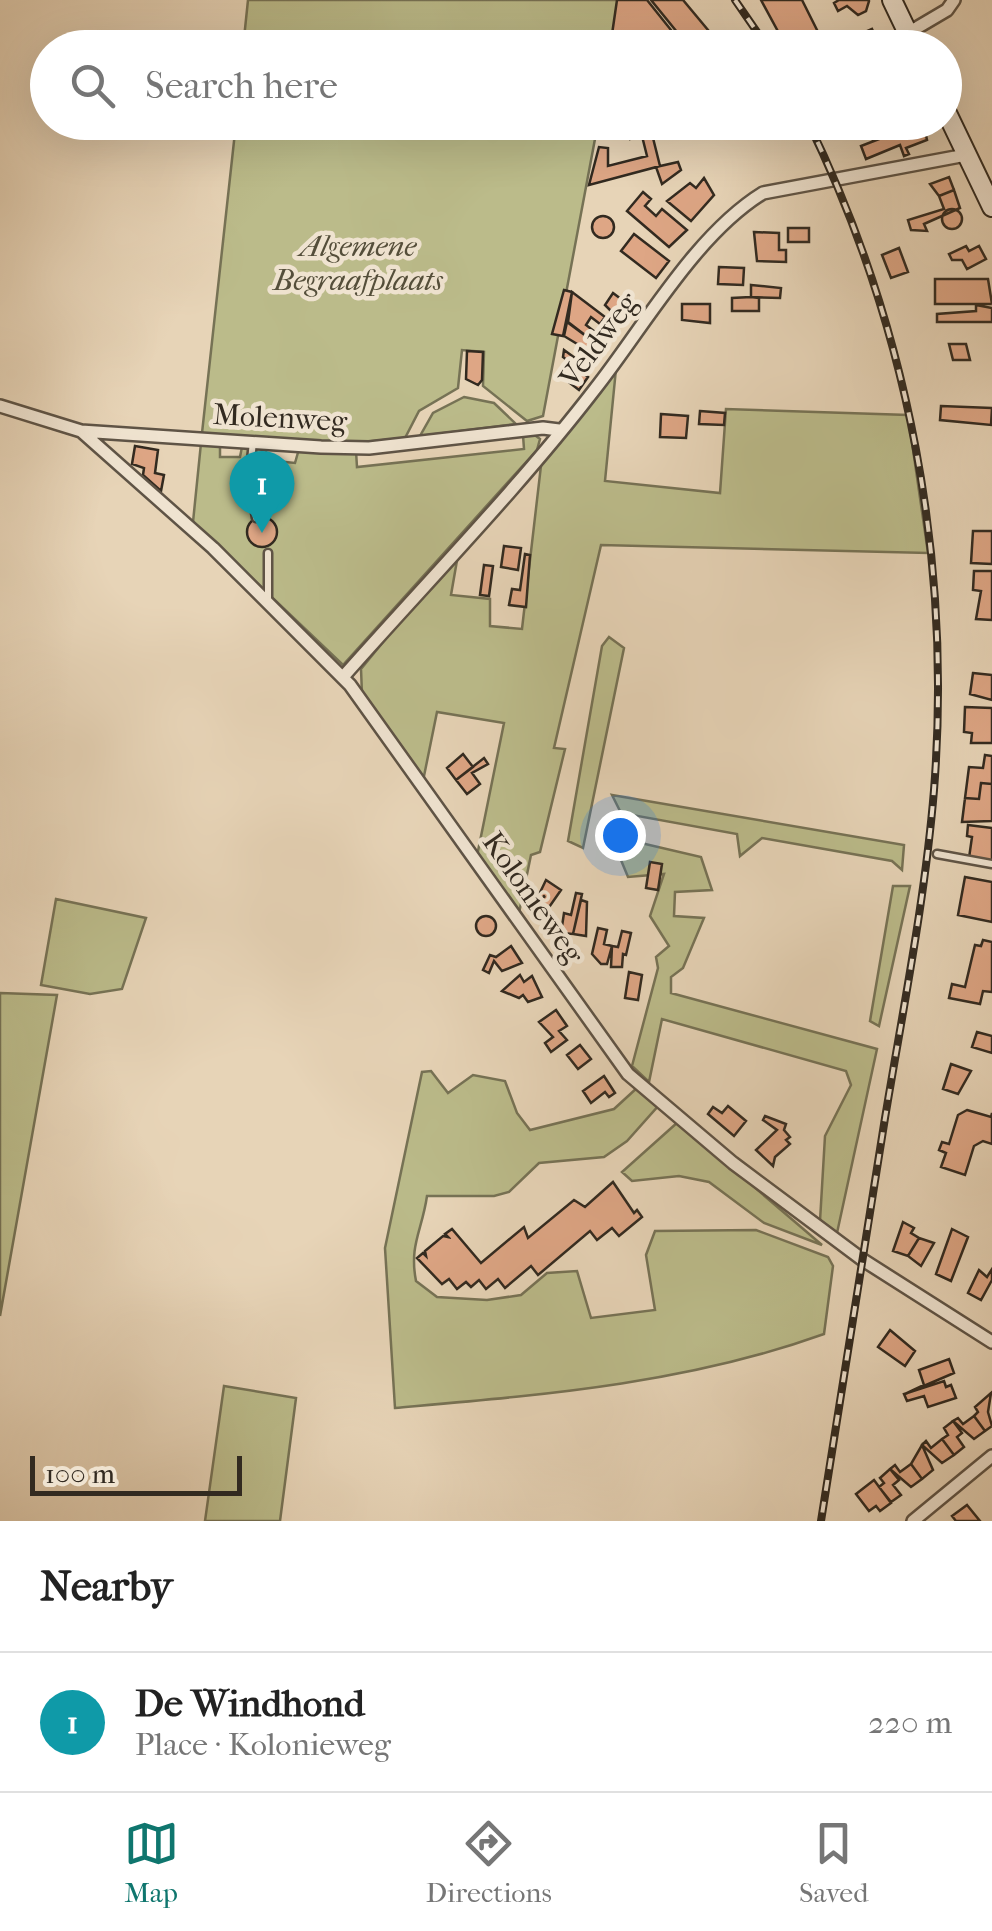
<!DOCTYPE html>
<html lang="en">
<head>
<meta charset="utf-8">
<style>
	body { margin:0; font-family:"IM FELL French Canon",serif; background:#f6f6f6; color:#222 }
	.scale { position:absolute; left:30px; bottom:25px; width:212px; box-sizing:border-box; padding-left:10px; border:5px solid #322a20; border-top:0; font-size:28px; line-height:35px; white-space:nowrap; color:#322a20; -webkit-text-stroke:8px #efe3d0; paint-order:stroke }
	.you { position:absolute; left:620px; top:835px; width:35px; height:35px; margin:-25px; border:8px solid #fff; border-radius:50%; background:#1a73e8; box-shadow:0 0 0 15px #1a73e833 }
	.badge { display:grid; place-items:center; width:65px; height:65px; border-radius:50%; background:#0f766e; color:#fff; font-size:32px; font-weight:700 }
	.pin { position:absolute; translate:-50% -82px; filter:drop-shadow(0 2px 5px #0008) }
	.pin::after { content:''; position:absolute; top:52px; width:35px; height:30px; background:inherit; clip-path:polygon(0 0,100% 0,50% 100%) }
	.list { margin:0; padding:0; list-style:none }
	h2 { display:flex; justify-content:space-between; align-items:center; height:130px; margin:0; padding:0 40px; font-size:42px }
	h2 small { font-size:32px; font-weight:400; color:#767676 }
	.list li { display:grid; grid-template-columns:65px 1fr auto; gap:30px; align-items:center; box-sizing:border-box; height:140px; padding:0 40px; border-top:2px solid #e0e0e0 }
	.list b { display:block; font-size:38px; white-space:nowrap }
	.list p { margin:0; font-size:32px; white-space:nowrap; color:#767676 }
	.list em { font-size:32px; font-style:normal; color:#767676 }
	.icon { flex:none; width:55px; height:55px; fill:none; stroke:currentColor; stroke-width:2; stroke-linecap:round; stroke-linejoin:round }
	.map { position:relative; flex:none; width:992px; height:1521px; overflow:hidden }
	.search { position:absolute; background:#fff; box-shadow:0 10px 40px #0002; left:30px; right:30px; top:30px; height:110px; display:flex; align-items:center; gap:25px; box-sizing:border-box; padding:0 35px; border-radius:55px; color:#767676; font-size:38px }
	.sheet { height:270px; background:#fff }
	nav { display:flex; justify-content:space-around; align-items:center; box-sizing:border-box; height:140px; border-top:2px solid #e0e0e0; background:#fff; font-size:28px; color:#767676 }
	nav a { display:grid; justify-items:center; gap:5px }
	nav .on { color:#0f766e }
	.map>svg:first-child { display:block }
	.green { fill:#bbbb8a; stroke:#767255; stroke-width:2.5 }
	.building { fill:#dea685; stroke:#322a20; stroke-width:2.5 }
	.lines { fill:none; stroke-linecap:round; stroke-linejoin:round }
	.lane-casing { stroke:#5f5446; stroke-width:11 }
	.street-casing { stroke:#5f5446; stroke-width:16 }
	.secondary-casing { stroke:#322a20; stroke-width:22 }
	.lane { stroke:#efe3d0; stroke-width:6 }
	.street { stroke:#efe3d0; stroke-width:11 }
	.secondary { stroke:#efe3d0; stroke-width:18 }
	.rail-casing { stroke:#322a20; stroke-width:8 }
	.rail { stroke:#efe3d0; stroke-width:4; stroke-dasharray:11; stroke-linecap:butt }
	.labels { text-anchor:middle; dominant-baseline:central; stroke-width:9; stroke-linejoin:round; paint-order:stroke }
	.park-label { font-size:30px; font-style:italic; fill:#544e3a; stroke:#efe3d0 }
	.street-label { font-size:30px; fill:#322a20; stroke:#efe3d0 }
</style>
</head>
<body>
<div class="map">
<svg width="992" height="1521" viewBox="0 0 992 1521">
	<rect width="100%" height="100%" fill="#e7d4b7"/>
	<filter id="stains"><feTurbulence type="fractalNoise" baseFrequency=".002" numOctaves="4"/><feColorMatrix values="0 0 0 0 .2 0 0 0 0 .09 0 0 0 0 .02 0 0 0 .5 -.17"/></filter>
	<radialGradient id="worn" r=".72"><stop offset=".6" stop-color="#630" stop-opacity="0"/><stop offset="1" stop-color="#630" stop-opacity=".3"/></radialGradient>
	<!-- green -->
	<path class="green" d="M248,0H619L611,47L243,48Z
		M236,123H598L543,416L527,421L483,386L484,352L462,350L458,388L419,411L405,438L342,444L202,433Z
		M616,369L605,481L720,493L726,409L908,415L928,553L601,545L554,748L565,749L540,852L531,855L519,913L477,856L504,723L437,712L423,781L362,694L361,669L459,549L451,595L490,599V626L522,629L542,457Z
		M464,397L494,403L516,424L420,436L433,413Z
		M532,433L540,439L537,450L343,665L193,522L201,443L220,445V457H240L242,447L266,449V460L295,463L299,449L356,451L357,467L524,449L523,435Z
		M609,637L624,648L583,848L568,841L602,646Z
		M612,795L904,845L902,870L892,861L762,838L740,856L737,834L621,813Z
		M611,836L701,857L712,890L675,892L674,916L704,918L683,968L671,977V993L877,1049L837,1233L820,1221L825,1136L851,1085L846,1071L662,1019L649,1082L632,1066L658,968L656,957L669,946L650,916L664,874L628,877Z
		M893,886H910L879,1026L870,1021Z
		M56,899L146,918L122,989L90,994L41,985Z
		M0,993L57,995L0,1316Z
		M431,1071L448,1093L473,1075L505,1081L517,1113L530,1130L614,1109L638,1087L659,1105L627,1141L604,1157L539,1163L509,1192L494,1196H427C422,1231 409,1245 416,1281L437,1297L487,1300L521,1295L547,1273L577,1271L591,1318L655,1310L646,1255L655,1231L756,1230L828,1257L833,1266L824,1334C685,1384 541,1395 395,1408L385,1248L422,1072Z
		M678,1122L822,1245L764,1223L709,1182L679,1176L632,1181L622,1172Z
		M224,1386L296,1398L280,1521H205Z"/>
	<!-- building -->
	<path class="building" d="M617,0H647L671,30L625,37L623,48H610Z
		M651,0H683L723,48H690Z
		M761,0H802L826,48H787Z
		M839,0H868L869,1L866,11L858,15L847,6L838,11L834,3Z
		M872,29L881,48H832L863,33Z
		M649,122L660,166L589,185L599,147L608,148V166L647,156L642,136L630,139L627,126Z
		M844,122H876L879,139L873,141L869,127L846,133Z
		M923,122L927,140L906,148L909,154L904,156L900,145L866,159L861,146Z
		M678,162L681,170L662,184L656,167Z
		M949,177L954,190L939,196L930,184Z
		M704,178L714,195L691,221L667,201L690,183L696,188Z
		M954,190L960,208L924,224L927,231L911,230L908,220L944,209L939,196Z
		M643,192L651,199L645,206L656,216L662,209L687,230L669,247L627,211Z
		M942 219a10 10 0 1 1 20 0a10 10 0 1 1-20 0Z
		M592 227a11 11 0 1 1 22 0a11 11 0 1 1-22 0Z
		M788,228H809V242H788Z
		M754,232L779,233V250H786V262L757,261Z
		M634,234L669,261L656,278L621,251Z
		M966,246L969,251L979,246L986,259L967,269L962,260H952L949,254Z
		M899,248L908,272L891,278L882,255Z
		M719,267L744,268L743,285L718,284Z
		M935,279H988L992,304H935Z
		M751,285L781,288L780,298L751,297Z
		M564,290L572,292L563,336L552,334Z
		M572,292L605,317L600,324L591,317L586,325L607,341L602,348L568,322Z
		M613,293L633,308L622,322L605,305Z
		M751,297L759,298V311H732V298Z
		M682,304H710V323L682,320Z
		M976,305L992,308V322H937V314L976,311Z
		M567,322L602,348L597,356L564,336Z
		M949,344H966L970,360H953Z
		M564,350L582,363L577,369L588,377L579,390L562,377L572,364L563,357Z
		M467,351L483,352L482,380L478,385L466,379Z
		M941,406L992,408L991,425L940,420Z
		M700,411L725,413L724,425L699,424Z
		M661,414L688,416L686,438L660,437Z
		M135,446L158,450L155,473L164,475L161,491L143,475L144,468L132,464Z
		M247 532a15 15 0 1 1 30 0a15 15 0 1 1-30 0Z
		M973,531H992V564L971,563Z
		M504,546L521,548L518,570L501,567Z
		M525,554L530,555L526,607L509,605L512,589L520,590Z
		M484,565L493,566L489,596L480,595Z
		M974,571H992V620L976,619L981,591L973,590Z
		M973,673L992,675V700L970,694Z
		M965,707L992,708V743H971L972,733L964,732Z
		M463,754L473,767L456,780L447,768Z
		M985,755L992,756V784L981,783L979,799L965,798L969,767L983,768Z
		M484,758L488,764L472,773L480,784L467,794L456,780Z
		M981,783L992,784V821L962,822L965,798L979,799Z
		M968,825L992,828V862L969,858L972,837L967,836Z
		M650,862L662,864L658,890L646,888Z
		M965,877L992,882V922L958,915Z
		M546,880L561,890L545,913L534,905Z
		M576,893L582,894L573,934L561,933L564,913L571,915Z
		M581,900L587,902L586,936L573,934Z
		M476 926a10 10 0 1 1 20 0a10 10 0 1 1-20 0Z
		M598,928L607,930L604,944L612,946L607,964H601L592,954Z
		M622,931L631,933L626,955L623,954L622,967H611L612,946L618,947Z
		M983,940L992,942V992L983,991L980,1004L949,998L952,984L965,987L975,945L981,946Z
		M511,946L522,963L502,971L494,961L489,973L483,970L490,955L496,957Z
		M629,972L642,975L638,1000L625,998Z
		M520,975L524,982L532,976L542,997L528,1002L523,995L519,998L502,991Z
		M556,1010L567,1026L559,1031L567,1040L551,1052L545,1043L553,1037L539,1022Z
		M977,1032L992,1036V1053L972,1047Z
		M580,1045L591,1059L578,1069L567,1055Z
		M951,1064L971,1071L958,1094L943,1089Z
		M604,1076L615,1093L609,1097L605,1092L591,1103L583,1091Z
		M728,1106L746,1121L734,1136L708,1114L713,1107L722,1113Z
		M967,1110L991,1117L992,1113V1144L983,1141L974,1146L965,1175L941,1167L946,1153L939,1150L942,1142L949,1144L958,1115Z
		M765,1116L786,1124L784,1130L790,1137L786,1140L790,1144L775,1157L773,1166L756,1150L777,1130L763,1120Z
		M613,1182L634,1213L637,1210L642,1217L619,1236L612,1228L597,1240L590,1231L538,1275L531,1266L505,1288L498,1279L486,1289L479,1280L471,1287L466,1282L457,1289L449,1279L442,1284L417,1258L423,1253L426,1256L425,1251L443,1236L448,1237L445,1234L452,1229L481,1263L524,1227L528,1238L574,1200L585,1207Z
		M903,1222L914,1228L911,1233L919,1238L908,1256L893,1251Z
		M952,1229L968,1237L951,1281L936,1274Z
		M919,1238L934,1243L921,1266L908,1256Z
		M992,1269V1280L981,1300L968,1293L979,1270L987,1277Z
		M890,1330L915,1351L905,1366L878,1347Z
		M949,1359L954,1373L905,1394L924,1385L919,1370Z
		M944,1381L946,1387L951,1385L956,1398L928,1407L924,1396L907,1401L904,1394Z
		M991,1393L988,1412L992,1426L985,1431L974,1416L978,1412L975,1407Z
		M974,1416L985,1431L974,1439L953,1421L958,1418L963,1424Z
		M953,1421L962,1433L957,1437L964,1447L954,1455L942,1439L948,1435L944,1428Z
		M942,1439L954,1455L942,1463L922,1445L926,1441L931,1448Z
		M922,1445L933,1470L922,1479L911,1464Z
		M911,1464L922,1479L911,1487L890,1469L895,1465L900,1472Z
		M890,1469L899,1480L893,1485L901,1495L891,1502L879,1487L884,1483L880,1478Z
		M874,1480L891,1503L880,1511L876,1506L869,1511L856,1494Z
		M967,1505L980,1521H956L952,1516Z"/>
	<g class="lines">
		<!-- lane casing -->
		<g class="lane-casing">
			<path id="lane" d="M253,442L249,478L256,518
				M268,601V553
				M937,854L992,864"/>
		</g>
		<!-- street casing -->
		<g class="street-casing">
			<path id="street" d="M908,33L947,10L954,0
				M0,406L81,431L321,447L369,448L543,428L559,430
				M81,431L213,548L350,685L628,1074L733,1163L863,1260L992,1342
				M343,677C426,583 518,489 595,389C644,327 695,235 763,193L966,155
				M913,1521L992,1456"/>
		</g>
		<!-- secondary casing -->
		<g class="secondary-casing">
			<path id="secondary" d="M892,0L915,48
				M944,107L992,207"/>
		</g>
		<!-- lane -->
		<use href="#lane" class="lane"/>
		<!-- street -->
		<use href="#street" class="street"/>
		<!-- secondary -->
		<use href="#secondary" class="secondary"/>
		<!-- rail casing -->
		<g class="rail-casing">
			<path id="rail" d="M735,0L768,48
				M808,122C909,329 952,561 934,790C925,900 903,1009 885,1118C864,1252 842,1387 821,1521"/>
		</g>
		<!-- rail -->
		<use href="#rail" class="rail"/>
	</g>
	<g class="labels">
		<!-- park labels -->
		<g class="park-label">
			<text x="358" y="246">Algemene<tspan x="358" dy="34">Begraafplaats</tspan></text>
		</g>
		<!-- street labels -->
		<g class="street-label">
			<text transform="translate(599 340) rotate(-53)">Veldweg</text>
			<text transform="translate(280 418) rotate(3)">Molenweg</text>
			<text transform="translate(533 898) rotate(55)">Kolonieweg</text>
		</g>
	</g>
	<rect width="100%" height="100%" filter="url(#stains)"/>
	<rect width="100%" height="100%" fill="url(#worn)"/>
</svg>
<div class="scale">100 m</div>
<div class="you"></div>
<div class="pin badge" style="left:262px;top:533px;background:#0f9aa8">1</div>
<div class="search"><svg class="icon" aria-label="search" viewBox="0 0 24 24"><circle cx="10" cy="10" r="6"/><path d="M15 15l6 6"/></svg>Search here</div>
</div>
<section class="sheet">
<h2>Nearby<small></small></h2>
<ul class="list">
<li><span class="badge" style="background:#0f9aa8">1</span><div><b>De Windhond</b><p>Place · Kolonieweg</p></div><em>220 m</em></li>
</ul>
</section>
<nav>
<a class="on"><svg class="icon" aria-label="map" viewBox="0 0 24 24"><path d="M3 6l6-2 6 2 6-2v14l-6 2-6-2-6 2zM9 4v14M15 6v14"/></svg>Map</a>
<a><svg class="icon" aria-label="directions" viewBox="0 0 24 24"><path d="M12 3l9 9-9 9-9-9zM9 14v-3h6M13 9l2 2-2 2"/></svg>Directions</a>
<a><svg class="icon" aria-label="saved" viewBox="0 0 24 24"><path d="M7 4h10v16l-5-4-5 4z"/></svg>Saved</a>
</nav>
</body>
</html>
